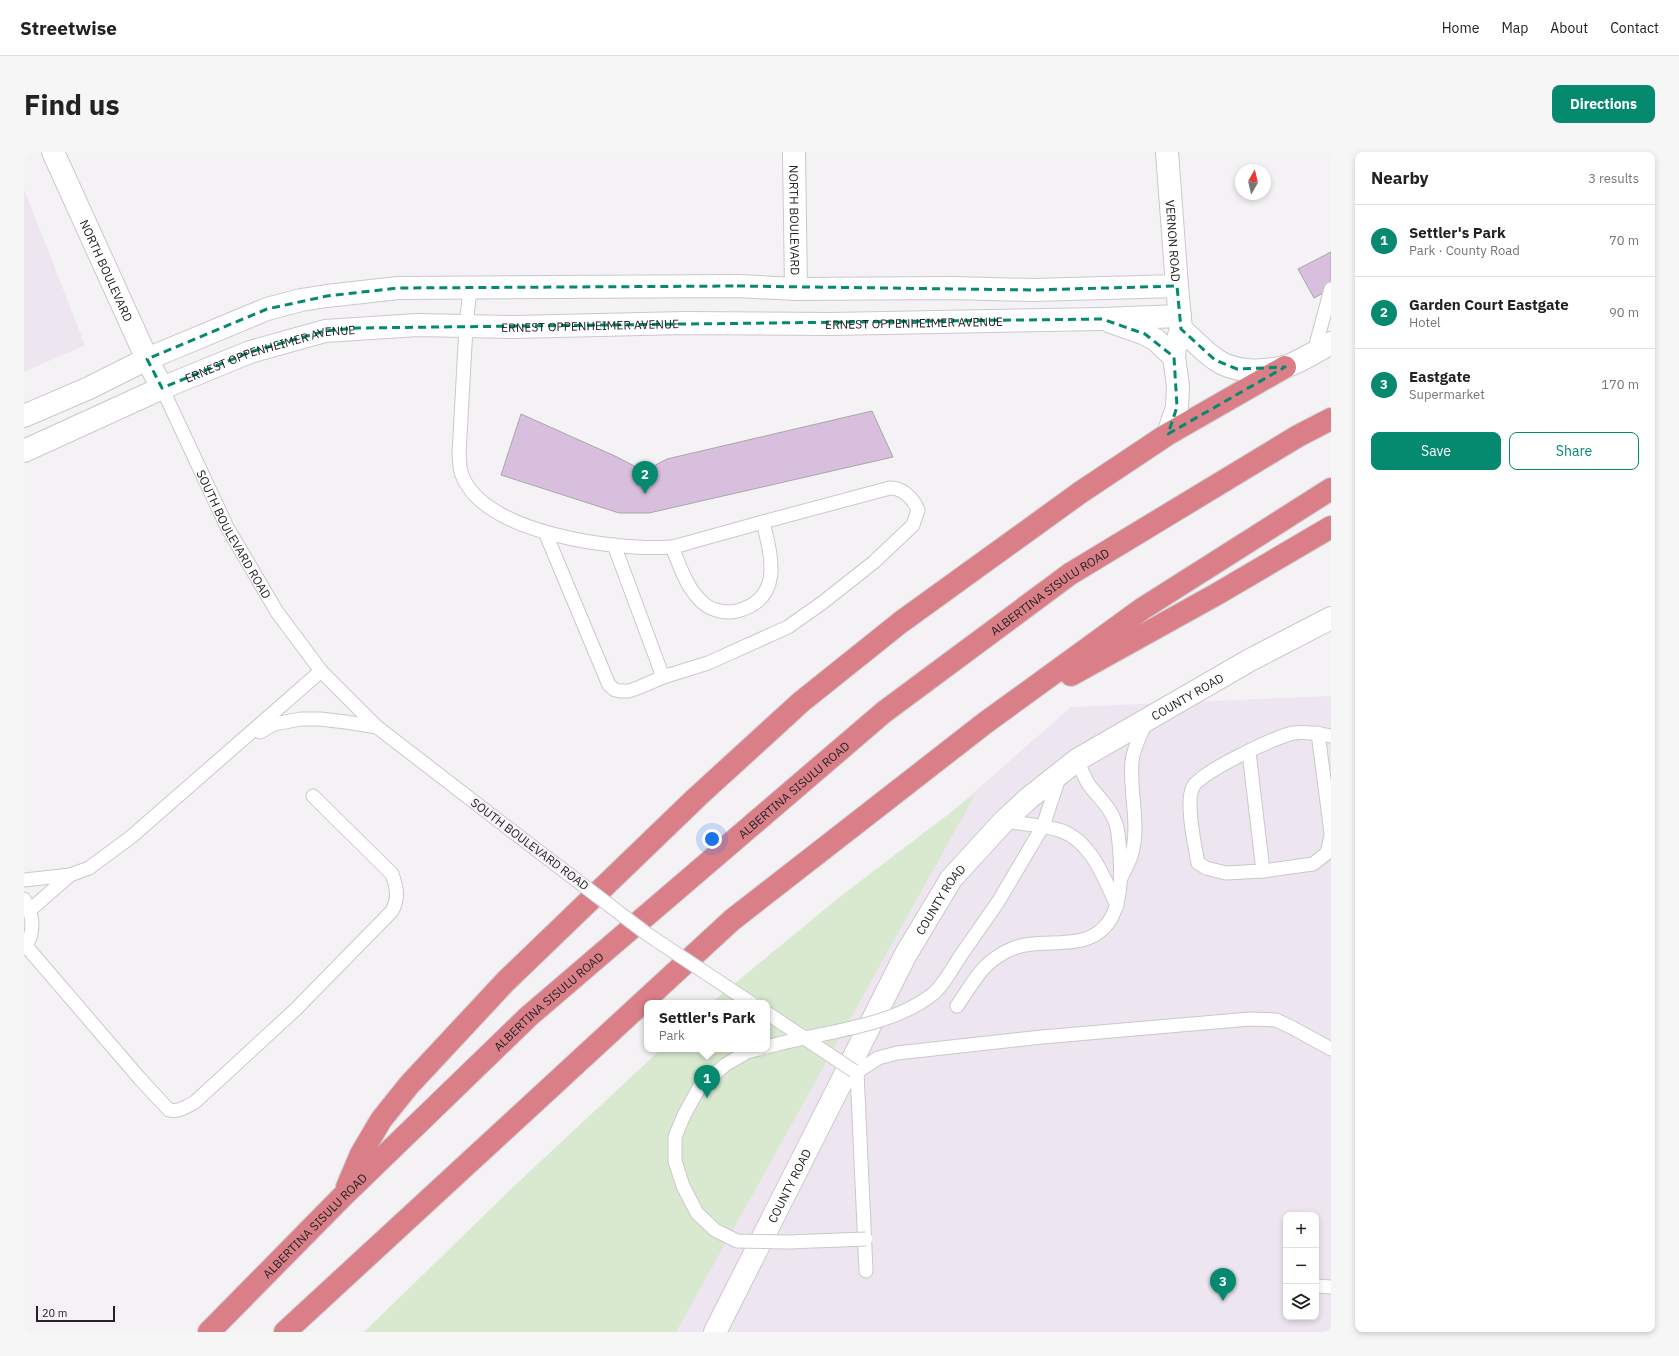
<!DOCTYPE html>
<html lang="en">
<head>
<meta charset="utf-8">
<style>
	body { margin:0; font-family:"IBM Plex Sans",sans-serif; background:#f6f6f6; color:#222 }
	.controls { position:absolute; right:12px; bottom:12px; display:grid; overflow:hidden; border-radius:8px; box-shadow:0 2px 6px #0003 }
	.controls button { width:36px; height:36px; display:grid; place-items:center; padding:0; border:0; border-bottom:1px solid #e0e0e0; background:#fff; color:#222; font:20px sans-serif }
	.compass { position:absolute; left:1211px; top:12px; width:36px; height:36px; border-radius:50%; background:#fff; box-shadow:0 2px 6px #0003; rotate:8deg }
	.scale { position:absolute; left:12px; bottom:10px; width:79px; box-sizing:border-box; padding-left:4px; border:2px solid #242324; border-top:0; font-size:11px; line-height:14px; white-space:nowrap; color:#242324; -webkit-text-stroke:3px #f5f2f5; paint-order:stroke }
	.you { position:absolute; left:688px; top:687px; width:14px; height:14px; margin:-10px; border:3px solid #fff; border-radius:50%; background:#1a73e8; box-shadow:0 0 0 6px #1a73e833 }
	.badge { display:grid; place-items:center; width:26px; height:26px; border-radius:50%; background:#058a6f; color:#fff; font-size:13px; font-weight:700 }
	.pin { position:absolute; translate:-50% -33px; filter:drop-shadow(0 1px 2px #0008) }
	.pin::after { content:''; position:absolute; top:21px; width:14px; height:12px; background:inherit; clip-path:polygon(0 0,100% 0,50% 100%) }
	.popup { position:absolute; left:620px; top:848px; width:126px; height:52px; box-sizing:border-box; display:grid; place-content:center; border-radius:8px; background:#fff; filter:drop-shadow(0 1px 3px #0005); font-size:13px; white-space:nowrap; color:#767676 }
	.popup b { font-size:15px; color:#222 }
	.popup::after { content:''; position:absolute; left:50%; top:100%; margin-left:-8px; border:8px solid transparent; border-top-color:#fff }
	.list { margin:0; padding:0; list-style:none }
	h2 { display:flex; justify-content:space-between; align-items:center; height:52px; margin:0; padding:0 16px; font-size:17px }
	h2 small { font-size:13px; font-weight:400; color:#767676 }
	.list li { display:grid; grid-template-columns:26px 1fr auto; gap:12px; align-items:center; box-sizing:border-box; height:72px; padding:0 16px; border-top:1px solid #e0e0e0 }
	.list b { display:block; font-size:15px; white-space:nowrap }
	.list p { margin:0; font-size:13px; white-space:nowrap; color:#767676 }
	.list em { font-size:13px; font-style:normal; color:#767676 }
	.actions { display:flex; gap:8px; padding:12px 16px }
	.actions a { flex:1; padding:9px 0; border:1px solid #058a6f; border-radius:8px; text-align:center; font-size:14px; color:#058a6f }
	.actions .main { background:#058a6f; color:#fff }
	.icon { flex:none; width:22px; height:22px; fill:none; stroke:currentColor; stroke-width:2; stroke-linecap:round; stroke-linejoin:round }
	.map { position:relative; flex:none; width:1307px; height:1180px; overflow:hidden; border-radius:8px }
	header { display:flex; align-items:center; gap:24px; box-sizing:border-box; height:56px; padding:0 20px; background:#fff; border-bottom:1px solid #e0e0e0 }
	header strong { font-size:19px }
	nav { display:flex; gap:22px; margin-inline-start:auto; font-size:14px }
	.intro { display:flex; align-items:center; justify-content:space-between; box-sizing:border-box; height:96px; padding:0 24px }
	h1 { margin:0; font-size:28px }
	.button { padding:10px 18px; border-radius:8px; background:#058a6f; color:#fff; font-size:14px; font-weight:700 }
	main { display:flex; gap:24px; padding:0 24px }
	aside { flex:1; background:#fff; border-radius:8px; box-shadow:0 2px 6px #0003 }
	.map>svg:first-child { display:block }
	.built { fill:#ede5ef; fill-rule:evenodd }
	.green { fill:#d9e9d0 }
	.building { fill:#d8bfde; stroke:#a9a6a9 }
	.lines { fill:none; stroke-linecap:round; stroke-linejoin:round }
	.lane-casing { stroke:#cbc8cb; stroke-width:15 }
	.street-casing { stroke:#cbc8cb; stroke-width:24 }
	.secondary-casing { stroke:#cbc8cb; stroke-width:24 }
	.highway-casing { stroke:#cfcfcf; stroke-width:24 }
	.lane { stroke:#fff; stroke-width:13 }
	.street { stroke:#fff; stroke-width:22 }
	.secondary { stroke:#fff; stroke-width:22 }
	.highway { stroke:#da7f88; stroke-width:22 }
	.lane-bridge-casing { stroke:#cbc8cb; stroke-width:15; stroke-linecap:butt }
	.lane-bridge { stroke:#fff; stroke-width:13 }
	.marked { fill:none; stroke:#058a6f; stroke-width:3; stroke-dasharray:8 5; stroke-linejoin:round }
	.labels { text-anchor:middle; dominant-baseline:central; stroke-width:3.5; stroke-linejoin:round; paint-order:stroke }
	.street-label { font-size:12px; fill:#242324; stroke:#f5f2f5 }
</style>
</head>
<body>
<header>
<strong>Streetwise</strong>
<nav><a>Home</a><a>Map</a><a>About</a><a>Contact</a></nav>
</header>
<div class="intro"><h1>Find us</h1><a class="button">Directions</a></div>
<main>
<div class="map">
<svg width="1307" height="1180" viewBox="0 0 1307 1180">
	<rect width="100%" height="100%" fill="#f5f2f5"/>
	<!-- built -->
	<path class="built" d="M0,37L61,193L0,220Z
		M1307,544V1180H627L743,897V851H710L1047,555ZM1262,1063H1292V1165H1262Z"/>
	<!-- green -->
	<path class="green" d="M952,641L652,1180H340L488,1036L637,897H743V851H687L813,747Z"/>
	<!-- building -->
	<path class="building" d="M1307,100V137L1290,146L1274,117Z
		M848,259L869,305L625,361H595L477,323L497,262L593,305L620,319L643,307Z"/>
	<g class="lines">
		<!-- lane casing -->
		<g class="lane-casing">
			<g id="lane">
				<path d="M446,136L442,175L435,302C436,309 435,316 438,323C460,382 593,399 647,395C656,394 666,390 674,388C696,382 717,376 739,370C748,406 759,447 713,459C702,462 686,458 678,450C662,435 656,414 648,395"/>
				<path d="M1290,200L1307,137"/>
				<path id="s1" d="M138,236L203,375L253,460L297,519L353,575L488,679"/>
				<path d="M521,380L585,533L591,538L596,539H605L616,535L639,525L684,511L764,475L798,451L850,410L889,373L894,358C889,346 879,336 866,336L739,370"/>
				<path d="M590,393L639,525"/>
				<path d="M236,580L250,572L277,567H296L322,570L353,575"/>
				<path d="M1294,581L1307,681"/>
				<path d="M1307,584C1296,582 1282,579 1270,581C1253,584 1176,620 1169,635C1161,650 1171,695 1174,711L1182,716L1202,721L1239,719L1289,712L1303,701L1307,684"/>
				<path d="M1225,600L1239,719"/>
				<path d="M980,669C998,672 1017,673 1035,678C1067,688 1080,726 1093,754"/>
				<path d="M1098,724C1102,716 1106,709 1108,701C1116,671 1105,639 1108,609C1110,594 1117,582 1123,568"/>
				<path d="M0,728L46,723L65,716L107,685L297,519"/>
				<path d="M0,747C9,762 12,781 0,796"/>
				<path d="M6,758L46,723"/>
				<path d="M2,794L117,928L145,958C155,960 162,955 171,950L272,857L368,759C375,746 373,736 368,722L289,644"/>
				<path d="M935,806L974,750L1019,674L1036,623"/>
				<path d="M933,854C949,831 957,812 983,799C1006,787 1034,794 1058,788C1097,778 1098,735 1096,702C1095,693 1095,682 1092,672C1087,656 1075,646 1065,633C1060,625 1057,617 1053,608"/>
				<path d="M830,919L833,920L854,906L873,901L1018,885L1226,867L1252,868L1267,875L1307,897"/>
				<path d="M833,920L842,1119"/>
				<path d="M1292,1134L1307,1135"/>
			</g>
		</g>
		<!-- street casing -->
		<g class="street-casing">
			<g id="street">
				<path id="s2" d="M29,0L123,207L138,236"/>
				<path id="s3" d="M770,0L772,137"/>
				<path id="s4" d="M1143,0L1153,134"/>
			</g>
		</g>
		<!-- secondary casing -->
		<g class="secondary-casing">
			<g id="secondary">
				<path d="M1087,170L1121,182L1132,188L1150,205"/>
				<path d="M1157,177C1168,186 1179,199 1191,207C1210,221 1238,220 1260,215C1272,212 1295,198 1307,191"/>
				<path d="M0,264L65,236L123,207L243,157L277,148L303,144L374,136L713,134L772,137L928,136L1009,138L1153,134L1157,177L1151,196L1150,205L1154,234L1153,255L1144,282"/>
				<path id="s5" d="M0,299L138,236L226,200L301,179L394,173L491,175L660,171L807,172L1078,167L1156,164"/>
				<path id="s6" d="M691,1180L882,802L927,727L980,669L1005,646L1053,608L1226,508L1307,466"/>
			</g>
		</g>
		<!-- highway casing -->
		<g class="highway-casing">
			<g id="highway">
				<path d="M1047,523L1193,442L1307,375"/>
				<path d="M323,1035L337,1002L357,968L385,933L482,829L673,645L777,550L877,470L1057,340L1144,282L1261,215"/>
				<path id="s7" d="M185,1180L318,1045L505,864L860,560L1046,422L1274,284L1307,267"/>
				<path d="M261,1180L708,768L961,571L1118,457L1307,337"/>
			</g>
		</g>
		<!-- lane -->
		<use href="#lane" class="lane"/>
		<!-- street -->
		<use href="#street" class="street"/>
		<!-- secondary -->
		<use href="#secondary" class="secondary"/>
		<!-- highway -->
		<use href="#highway" class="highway"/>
		<!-- lane-bridge casing -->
		<g class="lane-bridge-casing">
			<path id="lane-bridge" d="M488,679L623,782L727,851
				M743,861L830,919
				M743,895C795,880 868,876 910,841C920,832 928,817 935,806
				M735,897L723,900L701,913L675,936L660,963L651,985V1009L659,1034L673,1061L691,1078L713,1089L764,1090L842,1087"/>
		</g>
		<!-- lane-bridge -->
		<use href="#lane-bridge" class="lane-bridge"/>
	</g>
	<!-- marked area -->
	<path class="marked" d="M713,134L1009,138L1153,134L1157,177L1191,208L1213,217L1261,215L1144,282L1153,255L1150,205L1121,182L1078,167L333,176L301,179L226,200L138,236L123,207L243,157L303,144L374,136Z"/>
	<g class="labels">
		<!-- street labels -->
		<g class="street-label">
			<text stroke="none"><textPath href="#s3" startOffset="68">NORTH BOULEVARD</textPath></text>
			<text stroke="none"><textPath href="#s4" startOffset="89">VERNON ROAD</textPath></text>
			<text stroke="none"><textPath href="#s2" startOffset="130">NORTH BOULEVARD</textPath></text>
			<text stroke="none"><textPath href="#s5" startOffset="914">ERNEST OPPENHEIMER AVENUE</textPath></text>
			<text stroke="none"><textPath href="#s5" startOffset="590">ERNEST OPPENHEIMER AVENUE</textPath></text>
			<text stroke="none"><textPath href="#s5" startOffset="266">ERNEST OPPENHEIMER AVENUE</textPath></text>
			<text stroke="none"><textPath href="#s1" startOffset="163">SOUTH BOULEVARD ROAD</textPath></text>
			<text stroke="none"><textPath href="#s7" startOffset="1122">ALBERTINA SISULU ROAD</textPath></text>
			<text stroke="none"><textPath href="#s6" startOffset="812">COUNTY ROAD</textPath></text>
			<text stroke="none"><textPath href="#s7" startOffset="798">ALBERTINA SISULU ROAD</textPath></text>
			<text transform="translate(506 692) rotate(37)">SOUTH BOULEVARD ROAD</text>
			<text stroke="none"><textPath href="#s6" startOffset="488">COUNTY ROAD</textPath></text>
			<text stroke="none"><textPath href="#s7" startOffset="474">ALBERTINA SISULU ROAD</textPath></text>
			<text stroke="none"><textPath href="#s6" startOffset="164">COUNTY ROAD</textPath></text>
			<text stroke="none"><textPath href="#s7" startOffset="150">ALBERTINA SISULU ROAD</textPath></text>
		</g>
	</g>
</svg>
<div class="controls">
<button>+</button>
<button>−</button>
<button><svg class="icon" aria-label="layers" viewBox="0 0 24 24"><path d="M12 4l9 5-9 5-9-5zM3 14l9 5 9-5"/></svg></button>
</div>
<svg class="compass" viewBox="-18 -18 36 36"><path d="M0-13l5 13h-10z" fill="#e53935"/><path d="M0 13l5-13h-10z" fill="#767676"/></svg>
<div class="scale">20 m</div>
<div class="you"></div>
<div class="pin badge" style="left:683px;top:946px">1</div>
<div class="popup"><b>Settler's Park</b>Park</div>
<div class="pin badge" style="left:621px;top:342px">2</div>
<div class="pin badge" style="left:1199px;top:1149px">3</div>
</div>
<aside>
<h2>Nearby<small>3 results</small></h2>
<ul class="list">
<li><span class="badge">1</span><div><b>Settler's Park</b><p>Park · County Road</p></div><em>70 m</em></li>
<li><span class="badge">2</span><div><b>Garden Court Eastgate</b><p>Hotel</p></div><em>90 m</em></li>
<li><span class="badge">3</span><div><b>Eastgate</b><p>Supermarket</p></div><em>170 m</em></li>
</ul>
<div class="actions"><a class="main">Save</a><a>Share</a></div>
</aside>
</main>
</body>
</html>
